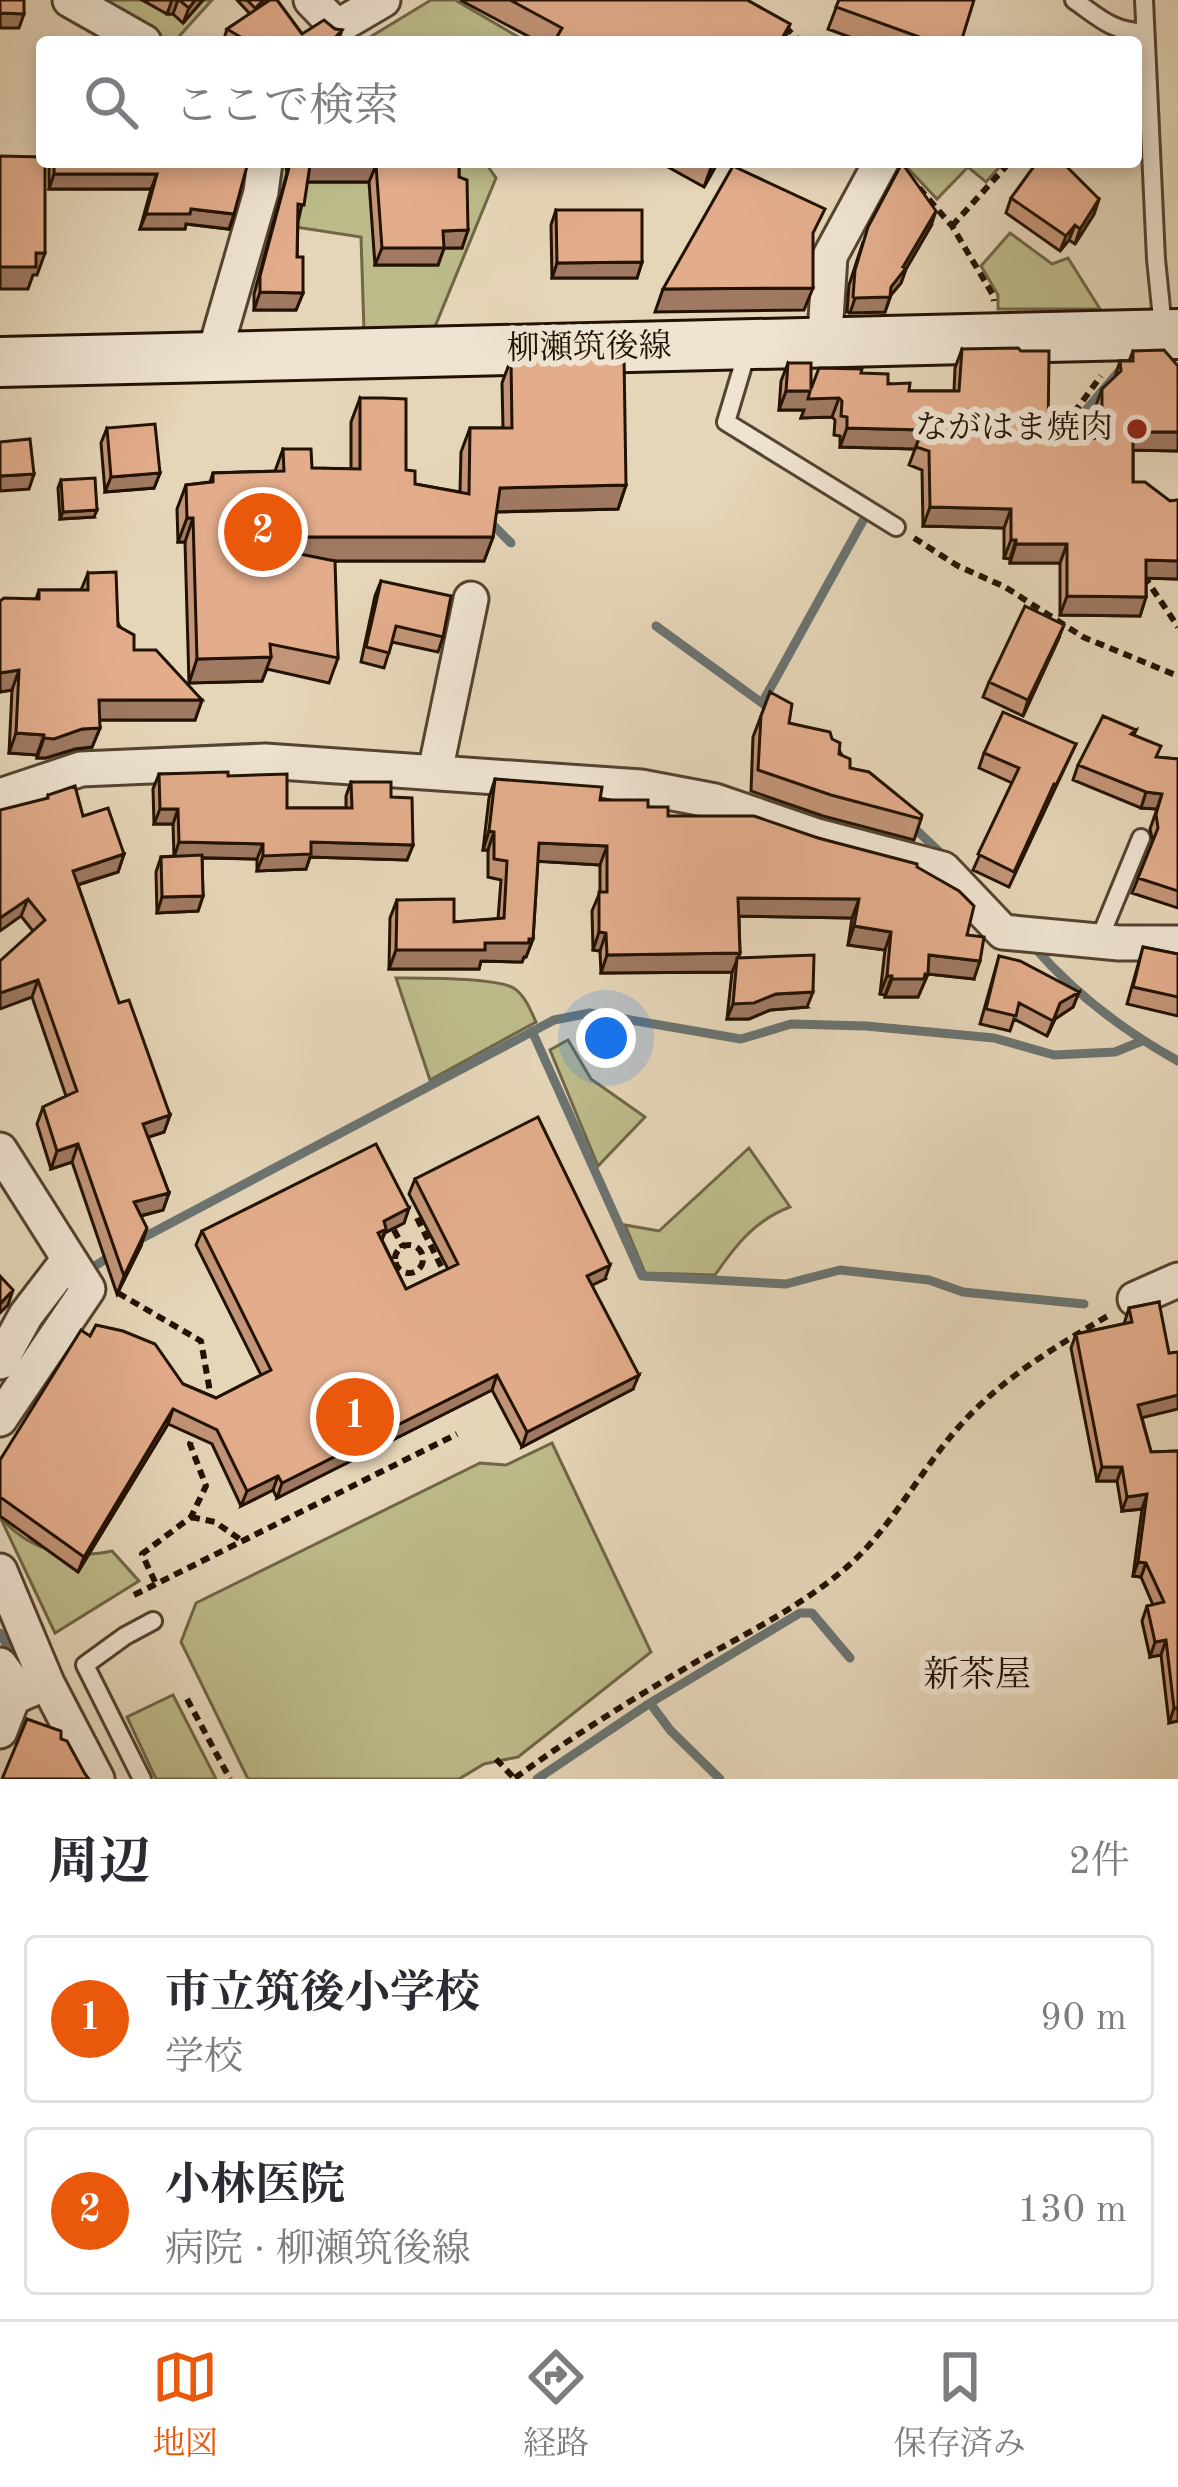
<!DOCTYPE html>
<html lang="ja">
<head>
<meta charset="utf-8">
<style>
	body { margin:0; font-family:"Old Standard TT","Noto Serif JP",serif; background:#f7f7f7; color:#2b2b33 }
	.you { position:absolute; left:606px; top:1038px; width:42px; height:42px; margin:-30px; border:9px solid #fff; border-radius:50%; background:#1a73e8; box-shadow:0 0 0 18px #1a73e833 }
	.badge { display:grid; place-items:center; width:78px; height:78px; border-radius:50%; background:#ea580c; color:#fff; font-size:39px; font-weight:700 }
	.pin { position:absolute; translate:-50% -50%; border:6px solid #fff; box-shadow:0 3px 12px #0006 }
	.list { margin:0; padding:0; list-style:none }
	h2 { display:flex; justify-content:space-between; align-items:center; height:156px; margin:0; padding:0 48px; font-size:51px }
	h2 small { font-size:39px; font-weight:400; color:#7c7c81 }
	.list li { display:grid; grid-template-columns:78px 1fr auto; gap:36px; align-items:center; box-sizing:border-box; height:168px; margin:0 24px 24px; padding:0 24px; border:3px solid #e1e1e2; border-radius:12px }
	.list b { display:block; font-size:45px; white-space:nowrap }
	.list p { margin:0; font-size:39px; white-space:nowrap; color:#7c7c81 }
	.list em { font-size:39px; font-style:normal; color:#7c7c81 }
	.icon { flex:none; width:66px; height:66px; fill:none; stroke:currentColor; stroke-width:2; stroke-linecap:round; stroke-linejoin:round }
	.map { position:relative; flex:none; width:1178px; height:1779px; overflow:hidden }
	.search { position:absolute; background:#fff; box-shadow:0 6px 18px #0003; left:36px; right:36px; top:36px; height:132px; display:flex; align-items:center; gap:30px; box-sizing:border-box; padding:0 42px; border-radius:12px; color:#7c7c81; font-size:45px }
	.sheet { height:540px; background:#fff }
	nav { display:flex; justify-content:space-around; align-items:center; box-sizing:border-box; height:168px; border-top:3px solid #e1e1e2; background:#fff; font-size:33px; color:#7c7c81 }
	nav a { display:grid; justify-items:center; gap:6px }
	nav .on { color:#ea580c }
	.map>svg:first-child { display:block }
	.green { fill:#bdbb8a; stroke:#706646; stroke-width:3 }
	.lines { fill:none; stroke-linecap:round; stroke-linejoin:round }
	.stream { stroke:#6b7471; stroke-width:9 }
	.service-casing { stroke:#534330; stroke-width:22 }
	.minor-casing { stroke:#534330; stroke-width:39 }
	.secondary-casing { stroke:#221203; stroke-width:54 }
	.path { stroke:#221203; stroke-width:6; stroke-dasharray:9 6; stroke-linecap:butt }
	.service { stroke:#efe4d2; stroke-width:16 }
	.minor { stroke:#efe4d2; stroke-width:33 }
	.secondary { stroke:#efe4d2; stroke-width:48 }
	.wall { fill:#c39578; stroke:#221203; stroke-width:3 }
	.shaded-wall { fill:#9f7962; stroke:#221203; stroke-width:3 }
	.building { fill:#e3ad8c; stroke:#221203; stroke-width:3 }
	.poi-dot { fill:#8f2418; stroke:#efe4d2; stroke-width:4.5 }
	.labels { text-anchor:middle; dominant-baseline:central; stroke-width:12; stroke-linejoin:round; paint-order:stroke }
	.street-label { font-size:33px; fill:#221203; stroke:#efe4d2 }
	.poi-label { font-size:33px; fill:#221203; stroke:#efe4d2; text-anchor:end }
	.neighbourhood-label { font-size:36px; fill:#221203; stroke:#efe4d2 }
</style>
</head>
<body>
<div class="map">
<svg width="1178" height="1779" viewBox="0 0 1178 1779">
	<rect width="100%" height="100%" fill="#e6d6b9"/>
	<filter id="stains"><feTurbulence type="fractalNoise" baseFrequency=".00167" numOctaves="4"/><feColorMatrix values="0 0 0 0 .2 0 0 0 0 .09 0 0 0 0 .02 0 0 0 .5 -.17"/></filter>
	<radialGradient id="worn" r=".72"><stop offset=".6" stop-color="#630" stop-opacity="0"/><stop offset="1" stop-color="#630" stop-opacity=".3"/></radialGradient>
	<!-- green -->
	<path class="green" d="M87,0H212L174,42H160Z
		M431,0H455L527,42H362Z
		M273,162H491L489,168L496,178L434,329L364,331L361,237L263,222Z
		M902,162H1004L986,182L968,167L937,199Z
		M1010,233L1052,264L1068,258L1100,309H998V295L981,266Z
		M396,978C418,978 500,977 515,989C525,996 531,1011 536,1022L430,1080Z
		M568,1040L591,1079L645,1117L598,1166L550,1050Z
		M749,1148L790,1207C755,1220 735,1246 715,1275L645,1273L625,1225L659,1231Z
		M552,1443L651,1652L518,1757L484,1764L459,1779H248L181,1642L196,1603L480,1463L506,1465Z
		M0,1517C30,1551 69,1560 112,1551L139,1581L55,1633Z
		M173,1695L216,1779H156L127,1717Z"/>
	<g class="lines">
		<!-- stream -->
		<path class="stream" d="M1088,445L1082,415L1121,369
			M489,521L511,543
			M656,626L773,711
			M762,703L865,517
			M910,824L946,858
			M1035,948C1074,993 1126,1032 1178,1061
			M532,1031L642,1276L786,1284L840,1270L929,1280L963,1292L1084,1304
			M135,1242L554,1020L590,1013L741,1039L791,1024L866,1026L994,1038L1054,1055L1115,1052L1142,1041
			M84,1273L115,1253
			M0,1633L16,1662
			M650,1703L670,1730L720,1779
			M537,1779L650,1703L800,1613H812L850,1658"/>
		<!-- service casing -->
		<g class="service-casing">
			<path id="service" d="M1074,0C1098,17 1114,33 1145,32
				M1144,0L1156,259L1163,328
				M747,352L726,422L896,527
				M1099,940L1141,838
				M142,1779L85,1665L125,1636L153,1621"/>
		</g>
		<!-- minor casing -->
		<g class="minor-casing">
			<path id="minor" d="M70,0L144,42
				M311,0L337,27L383,0
				M827,343L826,319L830,256L881,162
				M213,358L261,192L265,162
				M435,772L471,599
				M0,796L81,769L265,761L641,787L715,801L817,836L943,869L1003,932L1119,943H1178
				M0,1150L88,1289L0,1419
				M1135,1299L1178,1280
				M0,1362L26,1315L69,1259
				M0,1571L47,1683L97,1779
				M0,1665L21,1694
				M0,1731L13,1697L47,1683"/>
		</g>
		<!-- secondary casing -->
		<g class="secondary-casing">
			<path id="secondary" d="M0,362L1178,334"/>
		</g>
		<!-- path -->
		<path class="path" d="M785,27L801,42
			M919,188L952,226L993,295L994,301
			M952,226L1010,162
			M1078,442L1073,414L1101,376
			M914,538L958,566L1005,587L1083,637L1178,676
			M1144,576L1178,627
			M417,1218L445,1274
			M394,1230L403,1247
			M395 1259a14 14 0 1 1 28 0a14 14 0 1 1-28 0Z
			M118,1293L201,1341L210,1392L208,1398
			M191,1517L215,1522L241,1540
			M155,1582L142,1554L191,1517L206,1486L190,1444L194,1433
			M134,1595L457,1434
			M187,1699L230,1779
			M496,1759L514,1778
			M515,1778C574,1735 637,1696 701,1659C749,1632 799,1607 841,1572C889,1533 917,1475 957,1429C1000,1379 1055,1347 1111,1314"/>
		<!-- service -->
		<use href="#service" class="service"/>
		<!-- minor -->
		<use href="#minor" class="minor"/>
		<!-- secondary -->
		<use href="#secondary" class="secondary"/>
	</g>
	<!-- wall -->
	<path class="wall" d="M142,0H203L183,23L173,14H167Z
		M237,0H277L302,34L335,29L342,30L338,42H223L227,29L250,14Z
		M460,0H747L790,24L784,42H539Z
		M839,0L961,42H863L828,29Z
		M49,162H238L234,214L229,229L186,224L185,229H140L151,189H49Z
		M285,162H459V177L468,230L462,248H444L438,265H375L369,182H307L298,222L297,257L303,293L296,310H254V294L287,173Z
		M659,162H718L704,187Z
		M1011,198L1099,199L1094,214L1075,244L1069,240L1060,251L1006,213Z
		M556,210L642,262L637,278H552L551,225Z
		M931,226L906,269L901,283L891,295L885,312H847L849,285L863,242Z
		M962,349L1048,439L1095,438V408L1102,389L1115,377L1120,361H1129L1133,351L1178,366V451L1133,450V482L1170,501L1178,500V579L1146,578V597L1140,616L1060,615V563H1010V559L1004,558V528L923,526L922,470L909,465L915,449L840,447V436L834,435L835,420L832,417L801,418L804,410H779L781,381L788,363L811,389L861,373L909,391H954L955,368Z
		M511,359L626,485L618,509L496,512L493,537L484,561H332L338,658L329,683L267,669L262,681L189,683L185,542H178L177,509L186,485L210,482L213,473L275,471L283,449L312,468L351,469V422L360,398L415,484L460,492L461,452L470,428H503L502,383Z
		M107,428L160,473L154,488L105,492L101,443Z
		M61,480L94,517L60,519L58,488Z
		M88,573L134,650L202,700L195,720H99L100,728L92,747L75,749L46,758H37V755L9,753L12,690L0,692V601L36,599L39,590H81Z
		M381,581L443,637L438,652L392,642L384,668L361,662L375,596Z
		M1058,640L1023,716L983,697L989,682Z
		M770,692L789,723L832,739L850,768L921,819L914,840L823,816L751,791L753,737Z
		M1136,730L1134,735L1156,757L1178,759V908L1132,893L1153,842L1150,829L1157,809L1141,808L1073,780L1078,765Z
		M1076,744L1009,887L973,870L1012,783L979,768L984,753Z
		M159,774L228,776L287,808H346V796L351,782L391,797L413,845L407,860L310,857L306,869L257,871V859L202,858L203,896L198,911L157,913L156,872L161,857L174,856L173,824H154L153,789Z
		M495,779L648,807L668,816L818,838L917,867L967,935L974,979L928,974L918,997H885V995L880,994L885,950L848,945L852,918L739,916L740,953L738,958L807,1007L770,1010L749,1019H727L732,972L601,973L600,951L593,950L592,911L600,892V865L538,861L533,939L526,957H524L522,962L481,961L479,969H389L390,918L397,900L454,922L498,919L501,880L488,877V850H483L489,798Z
		M48,795L83,816L124,854L118,872L78,885L119,1003L170,1115L164,1132L148,1137L169,1193L163,1210L141,1216V1246L117,1294L72,1162L51,1169L37,1124L43,1107L66,1096L32,997L33,931L21,916Z
		M1143,947L1178,954V1016L1127,1004Z
		M999,956L1079,992L1073,1007L1055,1019L1047,1036L1014,1019L1010,1031L980,1024Z
		M415,1179L605,1279L592,1285L633,1389L522,1447L492,1390L277,1498L273,1490L241,1506L212,1444L168,1424L78,1572L0,1516V1460L90,1336L183,1384L216,1398L261,1375L196,1245L202,1231L409,1208L404,1223L385,1233L382,1240L406,1289L448,1269L409,1194Z
		M1159,1302L1142,1418L1151,1452L1178,1451V1721L1169,1723L1161,1655L1150,1657L1142,1621L1147,1606L1153,1605L1141,1577L1133,1576L1142,1509L1122,1511L1117,1481H1097L1071,1348L1076,1334L1124,1324L1129,1308Z"/>
	<!-- shaded-wall -->
	<path class="shaded-wall" d="M172,0H178L173,14H167Z
		M195,0H203L183,23L189,8Z
		M0,13L24,14L19,28H0Z
		M713,162H718L704,187Z
		M310,165H376L369,182H303Z
		M54,174H157L151,189H49Z
		M1099,199L1094,214L1075,244L1080,229Z
		M191,209L234,214L229,229L186,224L185,229H140L146,214Z
		M936,211L931,226L906,269L901,283L889,297H890L885,312L850,313L855,298L891,287Z
		M1075,225L1069,240L1060,251L1066,236Z
		M468,230L462,248H444L438,265H375L382,248L443,231Z
		M36,253H45L37,275H33L28,289H0V267Z
		M642,262L637,278H552L557,263Z
		M813,288L804,310L655,312L663,289Z
		M260,292L303,293L296,310H254Z
		M786,391H810L839,398L832,417L801,418L804,410H779Z
		M847,428L922,430L915,449L840,447Z
		M1133,432H1178V451L1127,450Z
		M160,473L154,488L105,492L111,477Z
		M34,474L29,489L0,491V476Z
		M626,485L618,509L491,512L500,488Z
		M930,507L1011,509L1004,528L923,526Z
		M97,510L94,517L60,519L63,512Z
		M187,518H193L185,542H178Z
		M281,537H493L484,561H272Z
		M1011,540H1016L1010,559L1004,558Z
		M1016,544H1067L1060,563H1010Z
		M1146,560L1178,561V579L1139,578Z
		M1067,596L1146,597L1140,616L1060,615Z
		M1064,625L1058,640L1023,716L1028,700Z
		M271,657L262,681L189,683L197,659Z
		M19,670L12,690L0,692V673Z
		M99,700H202L195,720H91Z
		M100,728L92,747L75,749L46,758H37L44,738L82,729Z
		M16,733L44,735L37,755L9,753Z
		M1146,792L1162,794L1157,809L1141,808Z
		M160,809H178L173,824H154Z
		M489,831L494,832L488,850H483Z
		M179,842L263,844L257,859L174,857Z
		M311,842L413,845L407,860L310,857L306,869L257,871L263,856Z
		M539,843L607,846L600,865L533,861Z
		M124,854L118,872L67,888L73,871Z
		M203,896L198,911L157,913L162,897Z
		M738,898L859,899L852,918L731,916Z
		M28,899L21,916L0,931V918Z
		M854,926L891,932L885,950L848,945Z
		M599,932L606,933L600,951L593,950Z
		M533,939L526,957H524L522,962L481,961L479,969H389L396,950Z
		M740,953L732,972L601,973L607,955Z
		M929,955L980,961L974,979L928,974L918,997H885L892,979Z
		M887,976H892L885,995L880,994Z
		M38,980L32,997L0,1009V993Z
		M813,992L807,1007L770,1010L749,1019H727L733,1004L776,994Z
		M1079,992L1073,1007L1055,1019L1047,1036L1060,1003Z
		M170,1115L164,1132L137,1141L143,1124Z
		M78,1144L72,1162L51,1169L57,1151Z
		M169,1193L163,1210L128,1219L134,1202Z
		M409,1208L404,1223L384,1233L380,1244L373,1247L384,1221Z
		M147,1228L141,1246L117,1294L124,1276Z
		M610,1265L605,1279L582,1290L587,1276Z
		M13,1290L8,1305L0,1313V1304Z
		M497,1375L492,1390L277,1498L282,1483Z
		M639,1375L633,1389L522,1447L527,1432Z
		M1178,1395V1409L1133,1420L1138,1405Z
		M173,1409L168,1424L78,1572L84,1557Z
		M1102,1467H1122L1117,1481H1097Z
		M278,1476L273,1490L241,1506L247,1491Z
		M1147,1494L1142,1509L1122,1511L1127,1497Z
		M1138,1562L1146,1563L1141,1577L1133,1576Z
		M1166,1640L1161,1655L1150,1657L1155,1642Z
		M1174,1708H1178V1721L1169,1723Z"/>
	<!-- building -->
	<path class="building" d="M0,0H24V14L0,13Z
		M179,0H195L189,8Z
		M247,0H264L255,8Z
		M270,0H277L302,34L324,20L335,29L342,30L331,42H249L227,29Z
		M510,0H747L790,24L780,42H554L562,28Z
		M839,0H974L961,42H933L836,7Z
		M0,156L42,157V162H45V253H36V267H0Z
		M54,162H238L239,166H247L234,214L191,209L190,214H146L157,174H54Z
		M294,162H459V177L467,180L468,230L443,231L444,248H382L376,165H310L304,205L298,204L297,257H303V293L260,292V276L290,164H294Z
		M1037,162H1062L1099,199L1080,229L1075,225L1066,236L1011,198Z
		M902,163L936,211L903,267L906,268L891,287L890,297L855,298L853,297L855,270L868,227Z
		M733,166L825,209L813,233V288L663,289Z
		M556,210H642V262L557,263Z
		M1018,348L1021,351H1049L1048,439L1102,438V389L1121,371L1120,361H1133V351L1164,350L1178,366V432H1133V482H1145L1170,501L1178,500V561L1146,560V597L1067,596V544H1016V540H1011V509L930,507L929,451L916,447L922,430L847,428V417L841,416L842,401L839,398L808,399L810,391H786L788,363H811V389L819,368L862,369L861,373L888,374V384L910,383L909,391H959L962,349Z
		M624,357L626,485L500,488L493,537H281L280,550L335,561L338,658L270,644L271,657L197,659L193,518H187L186,485L213,482V473L284,471L283,449H311L312,468L360,469V398H382L406,399V470L415,471V484L469,494L470,428H512L511,359Z
		M155,424L160,473L111,477L107,428Z
		M30,439L34,474L0,476V442Z
		M95,478L97,510L63,512L61,480Z
		M116,572L118,626L134,635V650H156L202,700H99L100,728L82,729L54,739L44,738V735L16,733L19,670L0,673V601L4,598L39,599V590H88V573Z
		M381,581L451,596L443,637L396,626L389,653L366,647Z
		M1025,606L1064,625L1028,700L989,682Z
		M770,692L792,704L789,723L830,732L832,739L840,743L839,754L850,759V768L869,772L922,815L921,819L831,795L758,770L761,716Z
		M1003,712L1076,744L1056,785L1054,784L1014,872L978,854L1019,768L984,753Z
		M1103,716L1136,730L1131,734L1161,746L1156,757L1178,759V891L1138,878L1158,828L1156,814L1162,794L1146,792L1078,765Z
		M228,772V776L287,774V808H352L351,782H391V797L412,798L413,845L311,842V854L263,856V844L179,842L178,809H160L159,774Z
		M495,779L602,787L600,800H648V807H668V816H754L818,838L917,864V867L959,891L974,906L967,935L984,937L980,961L929,955L928,974H925L924,979H892V976H887L891,932L854,926L859,899L738,898L740,953L607,955L606,933L599,932V892H607V846L539,843L533,939H529V943H485V950H396L397,900L454,899V922L504,918L507,861L494,859V832L489,831Z
		M75,786L83,816L108,808L124,854L73,871L119,1003L129,1000L170,1115L143,1124L169,1193L134,1202L147,1228L124,1276L78,1144L57,1151L43,1107L77,1091L38,980L0,993V961L45,920L28,899L0,918V810L48,798V795Z
		M202,855L203,896L162,897L161,857Z
		M1143,947L1178,954V997L1133,987Z
		M814,955L813,992L776,994L754,1003L733,1004L737,958Z
		M999,956L1020,961L1079,992L1060,1003L1053,1021L1019,1003L1016,1016L986,1009Z
		M538,1117L610,1265L587,1276L639,1375L527,1432L497,1375L282,1483L278,1476L247,1491L217,1430L173,1409L84,1557L0,1497V1460L81,1330L90,1336L96,1325L123,1331L155,1344L183,1384L216,1398L271,1370L202,1231L376,1144L409,1208L384,1221L386,1229L378,1233L406,1289L458,1264L415,1179Z
		M0,1276L13,1290L0,1304Z
		M1159,1302L1169,1353L1178,1352V1395L1138,1405L1151,1452L1178,1451V1708H1174L1166,1640L1155,1642L1147,1606L1164,1602L1146,1563L1138,1562L1147,1494L1127,1497L1122,1467H1102L1076,1334L1132,1322L1129,1308Z
		M27,1719L61,1731V1739L67,1741L85,1774L89,1779H2Z"/>
	<!-- markers -->
	<circle class="poi-dot" cx="1137" cy="429" r="12"/>
	<g class="labels">
		<!-- street labels -->
		<g class="street-label">
			<text transform="translate(589 349) rotate(-1)">柳瀬筑後線</text>
		</g>
		<!-- poi labels -->
		<g class="poi-label">
			<text x="1113" y="429">ながはま焼肉</text>
		</g>
		<!-- neighbourhood labels -->
		<g class="neighbourhood-label">
			<text x="977" y="1677">新茶屋</text>
		</g>
	</g>
	<rect width="100%" height="100%" filter="url(#stains)"/>
	<rect width="100%" height="100%" fill="url(#worn)"/>
</svg>
<div class="you"></div>
<div class="pin badge" style="left:355px;top:1417px">1</div>
<div class="pin badge" style="left:263px;top:532px">2</div>
<div class="search"><svg class="icon" aria-label="search" viewBox="0 0 24 24"><circle cx="10" cy="10" r="6"/><path d="M15 15l6 6"/></svg>ここで検索</div>
</div>
<section class="sheet">
<h2>周辺<small>2件</small></h2>
<ul class="list">
<li><span class="badge">1</span><div><b>市立筑後小学校</b><p>学校</p></div><em>90 m</em></li>
<li><span class="badge">2</span><div><b>小林医院</b><p>病院 · 柳瀬筑後線</p></div><em>130 m</em></li>
</ul>
</section>
<nav>
<a class="on"><svg class="icon" aria-label="map" viewBox="0 0 24 24"><path d="M3 6l6-2 6 2 6-2v14l-6 2-6-2-6 2zM9 4v14M15 6v14"/></svg>地図</a>
<a><svg class="icon" aria-label="directions" viewBox="0 0 24 24"><path d="M12 3l9 9-9 9-9-9zM9 14v-3h6M13 9l2 2-2 2"/></svg>経路</a>
<a><svg class="icon" aria-label="saved" viewBox="0 0 24 24"><path d="M7 4h10v16l-5-4-5 4z"/></svg>保存済み</a>
</nav>
</body>
</html>
